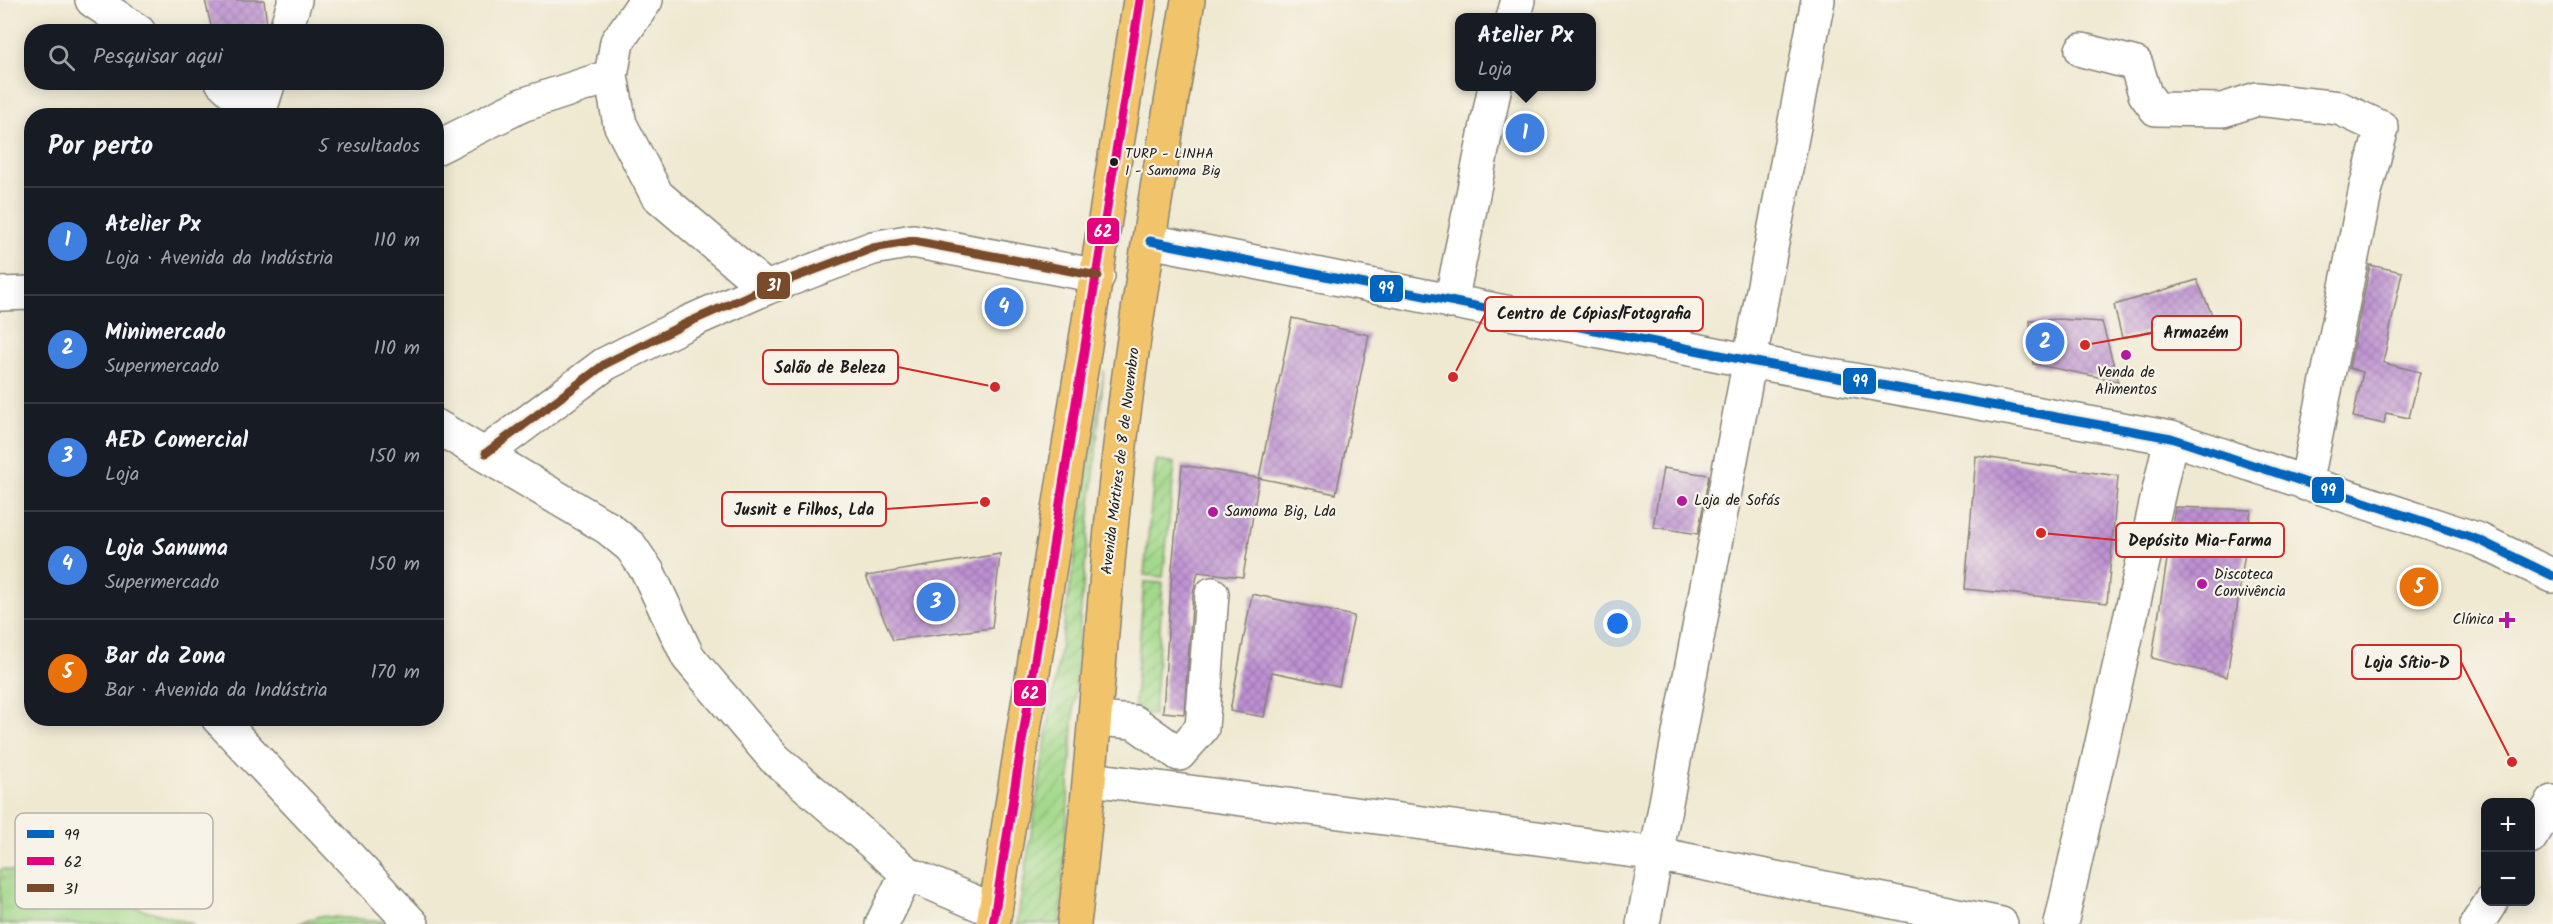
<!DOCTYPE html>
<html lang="pt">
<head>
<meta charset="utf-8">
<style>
	body { margin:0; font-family:Kalam,sans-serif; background:#20242c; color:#f1f3f6 }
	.controls { position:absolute; right:18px; bottom:18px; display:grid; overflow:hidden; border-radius:12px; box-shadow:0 3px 15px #0003 }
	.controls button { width:54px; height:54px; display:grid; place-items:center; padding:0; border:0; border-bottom:2px solid #363941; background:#171b24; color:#f1f3f6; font:30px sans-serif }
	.you { position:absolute; left:1618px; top:624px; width:21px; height:21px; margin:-15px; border:4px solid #fff; border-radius:50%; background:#1a73e8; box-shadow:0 0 0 9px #1a73e833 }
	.badge { display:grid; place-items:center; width:39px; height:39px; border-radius:50%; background:#d690ce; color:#fff; font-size:20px; font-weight:700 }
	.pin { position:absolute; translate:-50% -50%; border:3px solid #fff; box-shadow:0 2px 6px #0006 }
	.popup { position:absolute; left:1455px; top:13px; width:141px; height:78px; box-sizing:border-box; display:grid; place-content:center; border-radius:12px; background:#171b24; filter:drop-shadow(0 2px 4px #0005); font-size:20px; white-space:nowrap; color:#9ea1a6 }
	.popup b { font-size:22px; color:#f1f3f6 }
	.popup::after { content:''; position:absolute; left:50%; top:100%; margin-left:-12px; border:12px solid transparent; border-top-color:#171b24 }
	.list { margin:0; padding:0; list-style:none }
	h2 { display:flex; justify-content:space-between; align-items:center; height:78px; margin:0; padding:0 24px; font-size:26px }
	h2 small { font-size:20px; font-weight:400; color:#9ea1a6 }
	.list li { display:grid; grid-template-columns:39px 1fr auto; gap:18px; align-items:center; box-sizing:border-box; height:108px; padding:0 24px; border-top:2px solid #363941 }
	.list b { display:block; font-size:22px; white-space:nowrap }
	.list p { margin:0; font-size:20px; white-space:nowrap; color:#9ea1a6 }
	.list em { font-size:20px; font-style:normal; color:#9ea1a6 }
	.icon { flex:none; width:33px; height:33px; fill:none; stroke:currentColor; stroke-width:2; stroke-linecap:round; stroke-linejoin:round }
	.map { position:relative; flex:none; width:2553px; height:924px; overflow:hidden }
	.search { position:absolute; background:#171b24; box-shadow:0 3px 15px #0003; left:24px; top:24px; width:420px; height:66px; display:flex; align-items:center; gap:15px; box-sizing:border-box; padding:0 21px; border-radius:24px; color:#9ea1a6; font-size:22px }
	.panel { position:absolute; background:#171b24; box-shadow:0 3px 15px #0003; left:24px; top:108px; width:420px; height:618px; border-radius:24px }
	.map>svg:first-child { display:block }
	.grass { fill:url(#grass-tufts); stroke:#607a54; stroke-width:1.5 }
	.garden { fill:url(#garden-furrows); stroke:#607a54; stroke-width:1.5 }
	.building { fill:url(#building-cross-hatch) }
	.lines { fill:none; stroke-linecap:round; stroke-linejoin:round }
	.minor-casing { stroke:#868276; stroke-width:36 }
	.major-casing { stroke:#868276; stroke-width:36 }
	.minor { stroke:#fff; stroke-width:33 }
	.major { stroke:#f1c36a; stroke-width:33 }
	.bus-1-casing { stroke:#f7f3e8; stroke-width:14 }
	.bus-2-casing { stroke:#f7f3e8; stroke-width:14 }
	.bus-3-casing { stroke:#f7f3e8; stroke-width:14 }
	.bus-1 { stroke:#0065bd; stroke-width:9 }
	.bus-2 { stroke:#e5007d; stroke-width:9 }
	.bus-3 { stroke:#7a4b2a; stroke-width:9 }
	.bus-dot { fill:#1c1c1c; stroke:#f7f3e8; stroke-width:2 }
	.poi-dot { fill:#b5179e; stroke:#f7f3e8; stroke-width:2 }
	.labels { text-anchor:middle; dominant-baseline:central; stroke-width:4.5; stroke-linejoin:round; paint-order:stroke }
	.bus-label { font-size:14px; fill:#1c1c1c; stroke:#f7f3e8; text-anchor:start }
	.poi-label { font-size:15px; fill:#1c1c1c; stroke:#f7f3e8; text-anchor:start }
	.street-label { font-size:15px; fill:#1c1c1c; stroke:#f7f3e8 }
	.key { fill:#f7f3e8; stroke:#b5b2ab; stroke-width:1.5 }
	.key-label { font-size:16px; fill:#1c1c1c }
	.leader { fill:none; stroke:#d62828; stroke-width:2 }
	.callout-dot { fill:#d62828; stroke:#f7f3e8; stroke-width:2 }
	.callout { fill:#f7f3e8; stroke:#d62828; stroke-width:2 }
	.callout-label { font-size:16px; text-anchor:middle; font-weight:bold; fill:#1c1c1c }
	.line-badge { stroke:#f7f3e8; stroke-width:2 }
	.badge-label { font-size:16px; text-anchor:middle; font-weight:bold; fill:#fff }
</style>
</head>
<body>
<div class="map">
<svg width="2553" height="924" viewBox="0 0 2553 924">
	<defs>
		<pattern id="grass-tufts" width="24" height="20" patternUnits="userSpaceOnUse" patternTransform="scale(1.5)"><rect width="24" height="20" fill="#a3d98b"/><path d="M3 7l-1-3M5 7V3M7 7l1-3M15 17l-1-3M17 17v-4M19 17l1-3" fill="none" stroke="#8cba77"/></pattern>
		<pattern id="garden-furrows" width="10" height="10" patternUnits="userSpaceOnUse" patternTransform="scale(1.5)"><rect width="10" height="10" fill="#a3d98b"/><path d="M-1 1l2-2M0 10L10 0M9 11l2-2" fill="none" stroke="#8cba77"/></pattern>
		<pattern id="building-cross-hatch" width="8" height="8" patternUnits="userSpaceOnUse" patternTransform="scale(1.5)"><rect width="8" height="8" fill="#be91d3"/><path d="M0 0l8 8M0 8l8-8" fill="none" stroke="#9a76aa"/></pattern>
	</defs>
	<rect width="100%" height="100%" fill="#f7f3e8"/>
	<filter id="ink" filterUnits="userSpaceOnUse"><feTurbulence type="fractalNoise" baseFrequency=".0167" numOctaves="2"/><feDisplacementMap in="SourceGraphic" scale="12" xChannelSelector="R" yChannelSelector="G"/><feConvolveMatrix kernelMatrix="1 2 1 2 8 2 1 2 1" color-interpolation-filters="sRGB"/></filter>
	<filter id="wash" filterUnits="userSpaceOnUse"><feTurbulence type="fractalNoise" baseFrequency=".008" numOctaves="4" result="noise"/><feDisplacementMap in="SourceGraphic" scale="24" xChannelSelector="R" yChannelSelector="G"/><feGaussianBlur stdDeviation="1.35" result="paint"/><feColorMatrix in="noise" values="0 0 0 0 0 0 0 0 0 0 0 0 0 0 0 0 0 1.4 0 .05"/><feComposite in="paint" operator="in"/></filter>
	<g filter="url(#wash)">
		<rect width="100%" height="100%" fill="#efe9d1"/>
		<!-- grass -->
		<path class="grass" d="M3,869L194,924H0V870Z
			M320,916L383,921L386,924H298Z"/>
		<!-- garden -->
		<path class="garden" d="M1104,370L1080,618L1060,924H1017Z
			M1156,460L1175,463L1163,577L1144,575Z
			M1144,582L1163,583L1154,715L1134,714Z"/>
		<g id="blocks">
			<!-- building -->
			<path class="building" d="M205,0H264L267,25L212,30Z
				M2370,265L2402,272L2383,363L2420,372L2409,418L2386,413L2384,424L2353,417L2363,372L2349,368Z
				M2197,280L2213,317L2122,338L2114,305Z
				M1292,318L1369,335L1336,494L1259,478Z
				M2059,319L2102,322L2118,381L2033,364L2030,321Z
				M1976,456L2118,476L2107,603L1965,589Z
				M1182,465L1259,478L1243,577L1198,572L1193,593L1184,714L1163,712L1172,569Z
				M1663,468L1709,475L1698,534L1653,527Z
				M2175,507L2251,510L2227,677L2152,658Z
				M1000,554L992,628L893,640L866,576Z
				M1252,594L1354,616L1339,686L1272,672L1264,717L1230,711Z"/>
		</g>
	</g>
	<g filter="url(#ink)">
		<use href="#blocks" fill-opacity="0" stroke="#868276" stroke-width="1.5"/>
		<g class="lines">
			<!-- minor casing -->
			<g class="minor-casing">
				<path id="minor" d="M92,0L139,32
					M646,0L617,42L611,76L620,124L657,195L766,288
					M1513,18L1518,0
					M285,32L295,0
					M2082,50L2136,64L2145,94L2156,109L2223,110L2257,99L2339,108L2382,128L2366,188L2306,484
					M222,82L258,116
					M258,116L269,82
					M436,148L522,105L611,76
					M1150,241L1750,361L2171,438L2479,540L2553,576
					M0,294L32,293
					M1451,302L1495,86
					M436,426L608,528L631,547L648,572L688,657L774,758L907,873L995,911
					M486,453L605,364L687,323L766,288L873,248L913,241L1098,276
					M218,718L412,924
					M1096,719L1134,722L1179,754L1202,728L1212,594
					M1091,779L1657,854L2001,924
					M2530,838L2553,802
					M882,924L907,873
					M1643,924L1818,0
					M2061,924L2171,438
					M2477,924L2491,902"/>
			</g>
			<!-- major casing -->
			<g class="major-casing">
				<path id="major" d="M993,924L1140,0
					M1074,924C1091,789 1099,654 1112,519C1129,345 1160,172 1188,0"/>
			</g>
			<!-- minor -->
			<use href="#minor" class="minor"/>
			<!-- major -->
			<use href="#major" class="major"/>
			<!-- bus-1 casing -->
			<g class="bus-1-casing">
				<path id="bus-1" d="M1150,241L1750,361L2171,438L2479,540L2553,576"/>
			</g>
			<!-- bus-2 casing -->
			<g class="bus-2-casing">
				<path id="bus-2" d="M993,924L1140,0"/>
			</g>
			<!-- bus-3 casing -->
			<g class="bus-3-casing">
				<path id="bus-3" d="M486,453L605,364L687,323L766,288L873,248L913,241L1098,276"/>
			</g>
			<!-- bus-1 -->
			<use href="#bus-1" class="bus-1"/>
			<!-- bus-2 -->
			<use href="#bus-2" class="bus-2"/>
			<!-- bus-3 -->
			<use href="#bus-3" class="bus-3"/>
		</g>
	</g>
	<!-- markers -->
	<circle class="bus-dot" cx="1114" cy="162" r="5"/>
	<g class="poi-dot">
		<circle cx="2126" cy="355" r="6"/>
		<circle cx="1682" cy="501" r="6"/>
		<circle cx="1213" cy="512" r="6"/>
		<circle cx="2202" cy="584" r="6"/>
		<path d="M2504 611h6v6h6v6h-6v6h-6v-6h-6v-6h6z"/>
	</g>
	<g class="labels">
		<!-- bus labels -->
		<g class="bus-label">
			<text x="1125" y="154">TURP - LINHA<tspan x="1125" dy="17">1 - Samoma Big</tspan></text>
		</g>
		<!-- poi labels -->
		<g class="poi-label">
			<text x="2126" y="373" text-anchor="middle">Venda de<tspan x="2126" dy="17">Alimentos</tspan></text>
			<text x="1694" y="501">Loja de Sofás</text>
			<text x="1225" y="512">Samoma Big, Lda</text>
			<text x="2214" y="575">Discoteca<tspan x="2214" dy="17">Convivência</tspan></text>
			<text x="2494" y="620" text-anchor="end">Clínica</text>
		</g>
		<!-- street labels -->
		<g class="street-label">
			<text transform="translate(1121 461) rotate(-83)">Avenida Mártires de 8 de Novembro</text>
		</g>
	</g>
	<!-- legend -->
	<rect x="15" y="813" width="198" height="96" rx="9" class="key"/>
	<rect x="27" y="830" width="27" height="8" fill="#0065bd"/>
	<rect x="27" y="857" width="27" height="8" fill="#e5007d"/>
	<rect x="27" y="884" width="27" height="8" fill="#7a4b2a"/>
	<g class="key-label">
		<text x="64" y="840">99</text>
		<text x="64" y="867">62</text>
		<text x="64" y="894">31</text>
	</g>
	<!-- callouts -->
	<path class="leader" d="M1453 377L1485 314M2085 345L2152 333M995 387L898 367M985 502L886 509M2041 533L2116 540M2512 762L2461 662"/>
	<g class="callout-dot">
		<circle cx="1453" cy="377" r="6"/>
		<circle cx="2085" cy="345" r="6"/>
		<circle cx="995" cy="387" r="6"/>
		<circle cx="985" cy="502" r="6"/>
		<circle cx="2041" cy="533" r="6"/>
		<circle cx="2512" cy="762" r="6"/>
	</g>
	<g class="callout">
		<rect x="1485" y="297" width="218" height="34" rx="6"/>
		<rect x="2152" y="316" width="89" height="34" rx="6"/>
		<rect x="763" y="350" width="135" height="34" rx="6"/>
		<rect x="722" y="492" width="164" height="34" rx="6"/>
		<rect x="2116" y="523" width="168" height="34" rx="6"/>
		<rect x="2352" y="645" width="109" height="34" rx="6"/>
	</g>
	<g class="callout-label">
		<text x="1594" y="319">Centro de Cópias/Fotografia</text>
		<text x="2196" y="338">Armazém</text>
		<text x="830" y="373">Salão de Beleza</text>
		<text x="804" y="515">Jusnit e Filhos, Lda</text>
		<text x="2200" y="546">Depósito Mia-Farma</text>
		<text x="2407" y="668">Loja Sítio-D</text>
	</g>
	<g class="line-badge">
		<rect x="1086" y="217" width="34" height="28" rx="6" fill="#e5007d"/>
		<rect x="756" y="271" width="35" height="29" rx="6" fill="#7a4b2a"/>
		<rect x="1369" y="274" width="35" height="29" rx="6" fill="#0065bd"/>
		<rect x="1842" y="367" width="35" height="28" rx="6" fill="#0065bd"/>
		<rect x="2311" y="476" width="34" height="28" rx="6" fill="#0065bd"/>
		<rect x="1013" y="679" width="34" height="28" rx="6" fill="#e5007d"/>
	</g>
	<g class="badge-label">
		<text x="1103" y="237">62</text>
		<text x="774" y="291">31</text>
		<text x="1386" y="294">99</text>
		<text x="1860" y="387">99</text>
		<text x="2328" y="496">99</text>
		<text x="1030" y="699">62</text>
	</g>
</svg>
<div class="controls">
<button>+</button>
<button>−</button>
</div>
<div class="you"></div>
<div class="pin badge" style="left:1525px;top:133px;background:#3f7fe0">1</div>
<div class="popup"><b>Atelier Px</b>Loja</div>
<div class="pin badge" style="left:2045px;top:342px;background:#3f7fe0">2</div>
<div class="pin badge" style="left:936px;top:602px;background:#3f7fe0">3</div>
<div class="pin badge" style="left:1004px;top:307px;background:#3f7fe0">4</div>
<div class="pin badge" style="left:2419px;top:587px;background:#e8710a">5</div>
<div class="search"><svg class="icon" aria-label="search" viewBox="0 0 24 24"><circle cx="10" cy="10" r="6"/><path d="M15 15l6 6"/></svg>Pesquisar aqui</div>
<section class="panel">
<h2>Por perto<small>5 resultados</small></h2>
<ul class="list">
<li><span class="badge" style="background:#3f7fe0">1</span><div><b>Atelier Px</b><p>Loja · Avenida da Indústria</p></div><em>110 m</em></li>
<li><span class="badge" style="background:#3f7fe0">2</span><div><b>Minimercado</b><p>Supermercado</p></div><em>110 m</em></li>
<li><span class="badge" style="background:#3f7fe0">3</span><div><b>AED Comercial</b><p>Loja</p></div><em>150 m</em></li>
<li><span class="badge" style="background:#3f7fe0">4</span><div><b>Loja Sanuma</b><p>Supermercado</p></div><em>150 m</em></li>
<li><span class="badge" style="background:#e8710a">5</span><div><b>Bar da Zona</b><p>Bar · Avenida da Indústria</p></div><em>170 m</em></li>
</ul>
</section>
</div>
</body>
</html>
